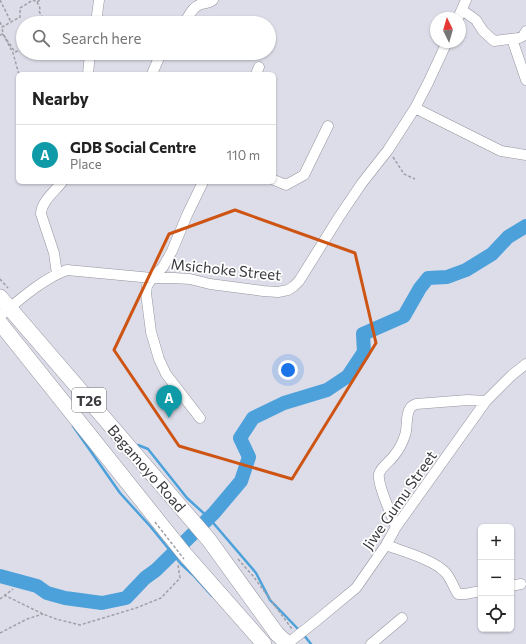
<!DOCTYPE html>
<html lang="en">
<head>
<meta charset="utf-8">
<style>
	body { margin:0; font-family:Commissioner,sans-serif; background:#f6f6f6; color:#222 }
	.controls { position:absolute; right:12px; bottom:12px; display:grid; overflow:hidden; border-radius:6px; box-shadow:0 1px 3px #0004 }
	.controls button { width:36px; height:36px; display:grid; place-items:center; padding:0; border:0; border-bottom:1px solid #e0e0e0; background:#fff; color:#222; font:20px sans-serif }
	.compass { position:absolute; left:430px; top:12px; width:36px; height:36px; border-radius:50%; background:#fff; box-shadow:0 1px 3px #0004; rotate:355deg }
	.you { position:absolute; left:288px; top:370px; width:14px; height:14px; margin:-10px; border:3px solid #fff; border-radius:50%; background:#1a73e8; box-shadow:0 0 0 6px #1a73e833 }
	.badge { display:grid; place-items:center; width:26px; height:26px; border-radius:50%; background:#0b8043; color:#fff; font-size:13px; font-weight:700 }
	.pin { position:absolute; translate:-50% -33px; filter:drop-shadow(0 1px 2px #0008) }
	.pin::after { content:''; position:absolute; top:21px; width:14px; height:12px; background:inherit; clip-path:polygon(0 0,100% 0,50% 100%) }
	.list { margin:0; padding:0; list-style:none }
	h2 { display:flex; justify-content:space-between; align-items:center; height:52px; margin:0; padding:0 16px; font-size:17px }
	h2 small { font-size:13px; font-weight:400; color:#767676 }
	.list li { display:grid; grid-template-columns:26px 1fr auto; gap:12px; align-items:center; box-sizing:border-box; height:60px; padding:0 16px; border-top:1px solid #e0e0e0 }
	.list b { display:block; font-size:15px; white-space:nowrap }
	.list p { margin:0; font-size:13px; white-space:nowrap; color:#767676 }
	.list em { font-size:13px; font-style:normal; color:#767676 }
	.icon { flex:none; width:22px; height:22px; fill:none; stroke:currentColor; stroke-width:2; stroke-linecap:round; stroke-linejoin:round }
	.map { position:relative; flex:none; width:526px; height:644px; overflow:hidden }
	.search { position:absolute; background:#fff; box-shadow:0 1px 3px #0004; left:16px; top:16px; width:260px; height:44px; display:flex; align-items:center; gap:10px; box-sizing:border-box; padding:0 14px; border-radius:22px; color:#767676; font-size:15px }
	.panel { position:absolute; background:#fff; box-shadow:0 1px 3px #0004; left:16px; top:72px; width:260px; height:112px; border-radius:6px }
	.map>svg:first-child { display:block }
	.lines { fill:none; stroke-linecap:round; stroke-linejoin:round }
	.stream { stroke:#4da1db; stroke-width:2.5 }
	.river { stroke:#4da1db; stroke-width:14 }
	.minor-casing { stroke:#93949f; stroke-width:11 }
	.highway-casing { stroke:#93949f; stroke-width:16 }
	.path { stroke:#9f9fa8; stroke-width:1.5; stroke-dasharray:3 2; stroke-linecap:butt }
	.minor { stroke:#fff; stroke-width:10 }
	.highway { stroke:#fff; stroke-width:15 }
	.path-bridge { stroke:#9f9fa8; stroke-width:1.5; stroke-dasharray:3 2; stroke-linecap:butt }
	.marked { fill:none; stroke:#ce5414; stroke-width:3; stroke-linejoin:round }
	.labels { text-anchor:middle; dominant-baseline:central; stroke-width:3.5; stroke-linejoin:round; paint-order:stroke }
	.shield { fill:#fff; stroke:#757579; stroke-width:1 }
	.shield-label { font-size:14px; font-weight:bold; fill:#3a3a3f }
	.street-label { font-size:15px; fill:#3a3a3f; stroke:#fff }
</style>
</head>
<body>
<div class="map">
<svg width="526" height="644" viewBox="0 0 526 644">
	<rect width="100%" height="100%" fill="#dcdde8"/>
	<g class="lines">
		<!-- stream -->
		<path class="stream" d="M73,426L120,493L150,526L181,564L193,575L212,596
			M138,445L148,449L187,498L209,518L256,573L270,600L299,630
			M303,634L311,644"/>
		<!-- river -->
		<path class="river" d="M0,576L37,586L47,593L65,598L102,603L126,598L145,578L156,570L214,513L241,481L249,457L240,438L253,418L284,403L327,390L348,376L364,352L363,334L404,316L420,288L428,278L447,277L466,270L492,254L508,237L526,226"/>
		<!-- minor casing -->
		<g class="minor-casing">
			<path id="minor" d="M462,10L476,20L483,31L494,41L519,38L523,36L526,31
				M458,18L466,0
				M96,23L99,0
				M184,23C189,16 192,7 201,4C206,3 209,3 213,0
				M512,39L526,80
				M88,74L90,53
				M152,74L161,53
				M256,74L259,67
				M415,108L501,151L526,155
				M274,180L286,185L304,175L328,126
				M57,274L54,253L41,214C41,202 55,191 62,182
				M0,316C19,300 44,278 67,270L152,278H174L190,279L210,284L263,291L278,292L288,290L294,286L299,281L339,217L362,183L388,150L415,108L428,83L447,42
				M200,418L166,374L159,359L151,332L146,293L147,286L152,278L163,267L172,251L187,215L203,182
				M396,527C392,516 377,484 379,474C381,467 389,462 393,457C398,451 403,442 405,435C408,427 405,414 411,407C412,406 414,405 416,404L468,400L486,401
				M386,545C402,551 434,560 445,572C451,578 453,587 458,594H465L481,591
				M511,586L521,584
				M287,644L316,621L356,588L386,545L396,527L486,401L512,375L526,364
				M371,644L402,618"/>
		</g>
		<!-- highway casing -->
		<g class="highway-casing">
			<path id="highway" d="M0,297L209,540L277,634L288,644
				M0,323L183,552L264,644"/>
		</g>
		<!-- path -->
		<path class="path" d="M0,0L11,22
			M37,2L40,8L39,11L42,17L48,22L47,23
			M0,22L2,27L20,17V8L33,0L37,2L40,0
			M65,23L81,21L88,22
			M0,35L3,34L2,27
			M74,53L76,55L77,58L81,60
			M19,74L18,71L13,53L3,34L15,52L23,49
			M39,74L43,73
			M393,157L404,174L415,179
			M0,279L8,288
			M238,559L253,576L292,629
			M4,595L43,614L56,619L80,625L136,608L161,598L180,578L178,565
			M0,599L13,589
			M0,633L27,619L43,614"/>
		<!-- minor -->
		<use href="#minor" class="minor"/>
		<!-- highway -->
		<use href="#highway" class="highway"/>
		<!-- path-bridge -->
		<path class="path-bridge" d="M155,522L184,559"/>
	</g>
	<!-- marked area -->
	<path class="marked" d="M235,210L355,253L376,343L292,479L179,446L114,350L169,234Z"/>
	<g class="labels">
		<!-- shield labels -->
		<rect class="shield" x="72" y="388" width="34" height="24" rx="3"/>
		<g class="shield-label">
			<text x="89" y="400">T26</text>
		</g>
		<!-- street labels -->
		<g class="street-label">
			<text transform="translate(226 269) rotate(6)">Msichoke Street</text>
			<text transform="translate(147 468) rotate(49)">Bagamoyo Road</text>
			<text transform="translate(399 500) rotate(-55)">Jiwe Gumu Street</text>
		</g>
	</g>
</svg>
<div class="controls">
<button>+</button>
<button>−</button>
<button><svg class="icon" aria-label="locate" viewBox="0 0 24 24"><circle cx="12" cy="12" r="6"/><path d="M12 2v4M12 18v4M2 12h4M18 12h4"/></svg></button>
</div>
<svg class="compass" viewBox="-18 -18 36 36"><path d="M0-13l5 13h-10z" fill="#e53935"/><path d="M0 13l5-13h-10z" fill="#767676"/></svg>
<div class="you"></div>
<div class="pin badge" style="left:169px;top:418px;background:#0f9aa8">A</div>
<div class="search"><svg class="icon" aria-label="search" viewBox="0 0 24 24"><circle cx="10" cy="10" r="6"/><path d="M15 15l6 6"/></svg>Search here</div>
<section class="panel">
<h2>Nearby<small></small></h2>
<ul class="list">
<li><span class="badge" style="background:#0f9aa8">A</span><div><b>GDB Social Centre</b><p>Place</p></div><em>110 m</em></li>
</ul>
</section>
</div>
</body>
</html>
